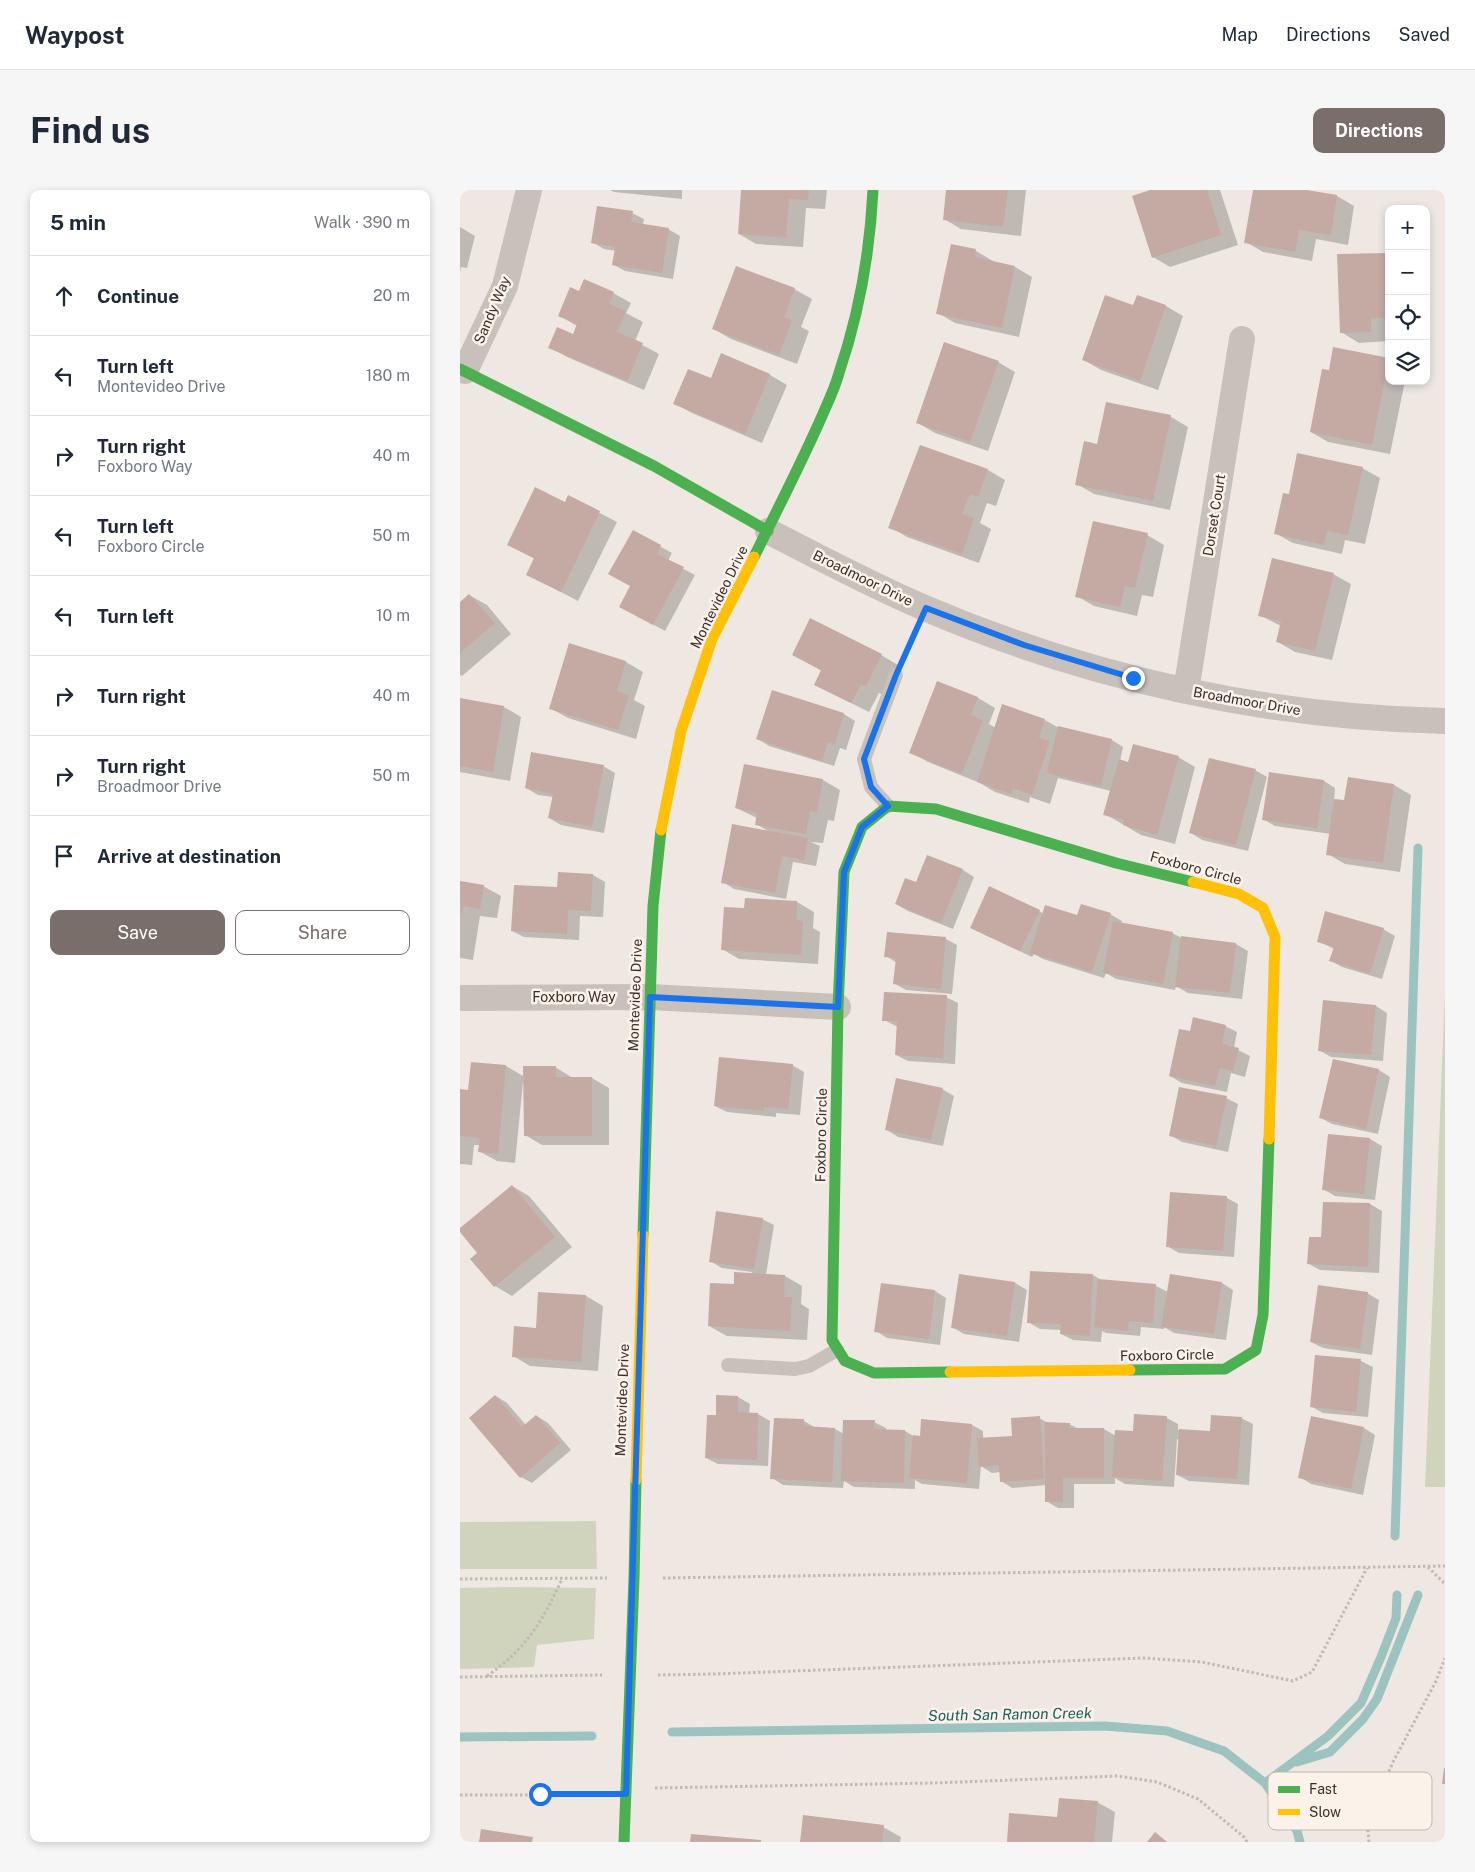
<!DOCTYPE html>
<html lang="en">
<head>
<meta charset="utf-8">
<style>
	body { margin:0; font-family:"Public Sans",sans-serif; background:#f6f6f7; color:#1f2937 }
	.controls { position:absolute; right:15px; top:15px; display:grid; overflow:hidden; border-radius:10px; box-shadow:0 2px 8px #0003 }
	.controls button { width:45px; height:45px; display:grid; place-items:center; padding:0; border:0; border-bottom:1px solid #e0e1e3; background:#fff; color:#1f2937; font:25px sans-serif }
	.stop { position:absolute; width:15px; height:15px; margin:-11px; border:4px solid #1a73e8; border-radius:50%; background:#fff }
	.stop.end { background:#1a73e8; border-color:#fff; box-shadow:0 1px 5px #0008 }
	.list { margin:0; padding:0; list-style:none }
	h2 { display:flex; justify-content:space-between; align-items:center; height:65px; margin:0; padding:0 20px; font-size:21px }
	h2 small { font-size:16px; font-weight:400; color:#747a83 }
	.list li { display:grid; grid-template-columns:32px 1fr auto; gap:15px; align-items:center; box-sizing:border-box; height:80px; padding:0 20px; border-top:1px solid #e0e1e3 }
	.list b { display:block; font-size:19px; white-space:nowrap }
	.list p { margin:0; font-size:16px; white-space:nowrap; color:#747a83 }
	.list em { font-size:16px; font-style:normal; color:#747a83 }
	.actions { display:flex; gap:10px; padding:15px 20px }
	.actions a { flex:1; padding:11px 0; border:1px solid #796e6a; border-radius:10px; text-align:center; font-size:18px; color:#796e6a }
	.actions .main { background:#796e6a; color:#fff }
	.icon { flex:none; width:28px; height:28px; fill:none; stroke:currentColor; stroke-width:2; stroke-linecap:round; stroke-linejoin:round }
	.map { position:relative; flex:none; width:985px; height:1652px; overflow:hidden; border-radius:10px }
	header { display:flex; align-items:center; gap:30px; box-sizing:border-box; height:70px; padding:0 25px; background:#fff; border-bottom:1px solid #e0e1e3 }
	header strong { font-size:24px }
	nav { display:flex; gap:28px; margin-inline-start:auto; font-size:18px }
	.intro { display:flex; align-items:center; justify-content:space-between; box-sizing:border-box; height:120px; padding:0 30px }
	h1 { margin:0; font-size:35px }
	.button { padding:12px 22px; border-radius:10px; background:#796e6a; color:#fff; font-size:18px; font-weight:700 }
	main { display:flex; gap:30px; padding:0 30px }
	aside { flex:1; background:#fff; border-radius:10px; box-shadow:0 2px 8px #0003 }
	.map>svg:first-child { display:block }
	.green { fill:#d1d4bc }
	.shadow { fill:#0003 }
	.lines { fill:none; stroke-linecap:round; stroke-linejoin:round }
	.stream { stroke:#9dc3c0; stroke-width:9 }
	.building { fill:#c4aaa3 }
	.path { stroke:#c1b9b3; stroke-width:3; stroke-dasharray:2.5 2.5; stroke-linecap:butt }
	.lane { stroke:#c8c0bb; stroke-width:14 }
	.street { stroke:#c8c0bb; stroke-width:26 }
	.fast { stroke:#4caf50; stroke-width:11 }
	.slow { stroke:#ffc107; stroke-width:11 }
	.route { stroke:#1a73e8; stroke-width:6 }
	.labels { text-anchor:middle; dominant-baseline:central; stroke-width:5; stroke-linejoin:round; paint-order:stroke }
	.street-label { font-size:14px; fill:#392d29; stroke:#fbf2ea }
	.water-label { font-size:15px; font-style:italic; fill:#1b5e5e; stroke:#fbf2ea }
	.key { fill:#fbf2ea; stroke:#c1b7b0; stroke-width:1 }
	.key-label { font-size:14px; fill:#392d29 }
</style>
</head>
<body>
<header>
<strong>Waypost</strong>
<nav><a>Map</a><a>Directions</a><a>Saved</a></nav>
</header>
<div class="intro"><h1>Find us</h1><a class="button">Directions</a></div>
<main>
<aside>
<h2>5 min<small>Walk · 390 m</small></h2>
<ul class="list">
<li><svg class="icon" aria-label="ahead" viewBox="0 0 24 24"><path d="M12 20V5M6 11l6-6 6 6"/></svg><div><b>Continue</b></div><em>20 m</em></li>
<li><svg class="icon" aria-label="left" viewBox="0 0 24 24"><path d="M17 20v-9H6M10 6l-5 5 5 5"/></svg><div><b>Turn left</b><p>Montevideo Drive</p></div><em>180 m</em></li>
<li><svg class="icon" aria-label="right" viewBox="0 0 24 24"><path d="M7 20v-9h11M14 6l5 5-5 5"/></svg><div><b>Turn right</b><p>Foxboro Way</p></div><em>40 m</em></li>
<li><svg class="icon" aria-label="left" viewBox="0 0 24 24"><path d="M17 20v-9H6M10 6l-5 5 5 5"/></svg><div><b>Turn left</b><p>Foxboro Circle</p></div><em>50 m</em></li>
<li><svg class="icon" aria-label="left" viewBox="0 0 24 24"><path d="M17 20v-9H6M10 6l-5 5 5 5"/></svg><div><b>Turn left</b></div><em>10 m</em></li>
<li><svg class="icon" aria-label="right" viewBox="0 0 24 24"><path d="M7 20v-9h11M14 6l5 5-5 5"/></svg><div><b>Turn right</b></div><em>40 m</em></li>
<li><svg class="icon" aria-label="right" viewBox="0 0 24 24"><path d="M7 20v-9h11M14 6l5 5-5 5"/></svg><div><b>Turn right</b><p>Broadmoor Drive</p></div><em>50 m</em></li>
<li><svg class="icon" aria-label="arrive" viewBox="0 0 24 24"><path d="M6 21V4h12l-3 4 3 4H6"/></svg><div><b>Arrive at destination</b></div></li>
</ul>
<div class="actions"><a class="main">Save</a><a>Share</a></div>
</aside>
<div class="map">
<svg width="985" height="1652" viewBox="0 0 985 1652">
	<rect width="100%" height="100%" fill="#efe8e2"/>
	<!-- green -->
	<path class="green" d="M985,802V1297H965Z
		M136,1331L137,1379H0V1332Z
		M52,1397L136,1398L134,1449L77,1455L74,1477L0,1479V1398Z"/>
	<!-- shadow -->
	<path class="shadow" d="M150,0H222V9L154,2Z
		M282,0H367L365,19L346,18L343,57L296,54L279,44Z
		M487,0H566L561,46L501,39L484,29Z
		M694,0H760L778,55L710,77L693,67Z
		M794,0H840L877,6L894,16L888,55L856,49L852,71L803,62L786,52Z
		M172,23L184,29L183,35L208,39L220,46L213,89L165,81L154,75L156,61L144,59L132,52Z
		M0,37L15,46L7,78L1,77L0,83Z
		M492,55L516,61L533,71V72L555,77L572,87L559,147L495,133L478,123Z
		M929,64L928,151L899,153L881,142Z
		M334,99L352,109L341,137L349,141L337,174L271,149L254,139Z
		M153,103L171,113L166,123L183,132L175,151L199,164L184,200L107,167L90,157L113,145L117,136L100,126Z
		M678,106L706,116L723,126L698,200L641,180L624,170L674,117Z
		M874,159L929,170V191H945L930,264L868,252L851,242L870,182Z
		M262,165L310,185L327,195L302,253L232,223L214,213L252,190Z
		M538,172L555,182L528,261L475,243L458,233Z
		M647,213L711,227L728,237L710,320L634,304L617,294L638,255Z
		M902,278L920,288L905,354L885,350L882,364L833,353L815,343L830,305Z
		M528,280L545,290L536,316L527,313L520,333L531,339L519,373L447,347L430,337Z
		M109,307L157,332L118,411L68,385L75,369L48,355L105,314Z
		M173,341L212,363L208,371L235,385L205,441L172,423Z
		M687,345L704,355L693,407L682,405L677,426L634,416L617,406Z
		M873,384L891,394L872,470L835,462L818,452L821,436L799,425Z
		M9,405L27,415L51,444L2,486L0,485V413Z
		M110,455L166,472L183,482L174,510L185,516L176,549L108,528L90,518Z
		M333,465H421L438,475L424,505L419,503L409,522L355,495L362,481Z
		M478,492L518,508L535,518L529,534L536,538L543,516L585,530L599,538L652,550L663,557L660,571L669,573L718,567L735,577L715,654L681,645L645,624L651,601L598,588L590,614L570,607L569,613L535,602L520,593L468,572L450,562Z
		M313,502L384,524L395,531L386,560L380,558L374,576L309,556L298,549Z
		M0,510L44,517L61,527L50,591L0,582Z
		M143,576L155,583L144,643L101,635L89,628L93,607L78,605L66,598Z
		M285,576L363,590L380,600L374,631L368,630L363,653L351,652L360,656L356,676L333,672L326,709L274,699L263,692L310,642L296,634L297,628L276,618Z
		M795,580L807,587L788,661L742,650L731,643Z
		M810,583L864,591L875,598L874,610L885,612L934,595L951,605L940,682L885,674L868,664L871,644L815,636L803,629Z
		M468,666L503,680L514,687L493,739L448,721L436,714L457,694Z
		M99,684L133,685L145,692L143,727L120,726L119,750L64,747L52,741L98,698Z
		M0,693L23,696L41,706L37,728L20,726L13,770L0,768Z
		M337,712L354,722L353,738L360,742L358,774L279,769L262,759L286,720Z
		M579,721L584,724L618,727L650,724L662,731L661,734L712,743L722,748L776,754L788,761L782,809L728,803L716,796L715,800L656,789L646,783L644,788L583,769L574,764L572,767L523,744Z
		M923,739L935,746L922,789L882,777L871,771L874,759L858,751Z
		M486,749L497,755L492,804L446,800L435,794L437,773L426,766Z
		M486,807L498,813L495,874L448,871L436,865L438,837L424,830Z
		M916,816L927,823L923,871L871,867L859,860Z
		M765,836L777,842L774,858L790,866L785,887L771,883L767,902L722,893L710,886L731,842Z
		M12,873L46,876L65,887L95,877L113,888H132L149,898V955H82L65,945V892H63L55,973L37,971L19,961L20,955H14L12,975L0,974V901H9Z
		M332,875L344,882L340,925L316,923V927L267,922L255,916Z
		M919,880L930,887L918,944L872,934L861,928Z
		M482,899L494,906L483,956L438,947L427,940Z
		M766,908L778,914L768,962L722,952L710,945Z
		M869,945L910,949L922,956L915,1010L875,1006L863,999Z
		M52,996L69,1006L112,1057L52,1106L35,1096L19,1063L0,1040Z
		M767,1008L778,1014L774,1067L719,1063L707,1056Z
		M864,1013L910,1014L922,1021L919,1083L860,1080L849,1074L863,1048Z
		M302,1029L314,1035L306,1085L325,1086L342,1096L341,1114L349,1119L347,1150L267,1146L249,1136L275,1095L292,1084V1082L262,1078L250,1071Z
		M500,1085L555,1093L567,1100L559,1152L504,1144L492,1137Z
		M633,1085L643,1091L696,1096L708,1102L762,1093L773,1100L766,1150L714,1143L704,1137V1139L681,1137L680,1146L646,1143L642,1141L641,1152L613,1150L601,1144L602,1140L580,1139L568,1132Z
		M475,1101L486,1108L480,1155L427,1148L416,1141Z
		M907,1103L919,1110L912,1165L863,1158L851,1152Z
		M126,1106L143,1116L138,1181L70,1176L53,1166Z
		M856,1166L901,1171L913,1177L908,1227L863,1223L852,1217Z
		M36,1206L47,1213L66,1235L77,1226L88,1233L111,1260L72,1293L61,1287Z
		M278,1207L290,1214L289,1224H298L310,1231L308,1276L258,1274L246,1268L257,1227Z
		M579,1228L590,1234H609L619,1239H644L656,1246L674,1243L707,1228L718,1234V1240L751,1242L781,1228L793,1234L789,1295L729,1291L717,1285L720,1250L717,1249L714,1297L665,1294L655,1288V1294H614V1318H598L586,1311V1295L552,1298L541,1291L540,1282L532,1283L521,1276L519,1299L462,1294L455,1290V1299L394,1297L384,1291L383,1298L323,1295L312,1288L344,1231L356,1238L375,1239L384,1244L414,1232L426,1238V1241H445L455,1247H461L512,1235L523,1241V1249L554,1247Z
		M904,1238L915,1245L903,1305L851,1294L840,1287Z
		M637,1612L655,1622L652,1652H548Z
		M423,1637L441,1647L440,1652H341Z"/>
	<g class="lines">
		<!-- stream -->
		<path class="stream" d="M935,1346L958,658
			M212,1542L645,1536L707,1541L764,1561L805,1593L837,1641L840,1652
			M0,1547L132,1546
			M837,1572L870,1562L903,1529L917,1509L958,1405
			M805,1593L868,1546L901,1513L921,1467L936,1428L937,1405"/>
	</g>
	<!-- building -->
	<path class="building" d="M281,0H349L348,10L329,9L326,48L278,44Z
		M486,0H548L543,37L483,30Z
		M690,0H747L761,45L692,68L672,6Z
		M793,0H847L877,5L871,45L839,40L835,62L784,53Z
		M137,16L173,21L171,32L209,38L202,83L152,75L155,57L131,53Z
		M491,54L516,59L515,67L555,76L542,138L476,124Z
		M929,63V128H911V142L880,143L877,64Z
		M276,76L335,98L324,127L332,130L319,165L252,139Z
		M124,89L154,102L149,114L166,121L157,142L183,153L167,191L88,158L97,137L113,144L117,134L98,126L110,97L119,101Z
		M645,105L673,115L677,105L706,115L680,191L622,170Z
		M484,152L539,171L510,252L456,233Z
		M873,157L929,168L912,255L850,242L862,179L869,180Z
		M261,163L310,184L285,244L213,214L228,179L251,188Z
		M646,212L711,225L693,311L615,295L624,251L637,254Z
		M460,255L528,279L518,307L510,304L502,324L514,328L502,364L428,338Z
		M837,263L903,277L888,345L867,341L864,355L814,344L823,303L829,304Z
		M75,297L105,312L108,305L140,321L101,402L66,385L74,368L47,355Z
		M633,331L688,343L675,398L665,396L660,417L615,407Z
		M173,340L201,355L197,364L224,377L193,435L159,417L170,396L148,384Z
		M812,368L874,383L855,461L816,452L821,431L798,426Z
		M9,404L35,433L0,463V412Z
		M350,428L422,464L406,496L401,494L391,513L354,495L361,480L332,465Z
		M109,453L166,471L157,501L169,505L158,540L89,519Z
		M477,491L518,507L511,525L523,530L502,584L449,563Z
		M312,500L384,523L375,554L368,552L362,571L296,549Z
		M0,508L44,516L33,582L0,576Z
		M542,514L585,529L579,548L590,551L572,605L553,598L551,604L517,592Z
		M598,536L652,549L641,596L587,583Z
		M673,554L719,566L697,645L663,635L664,630L643,625L659,569L668,572Z
		M71,562L144,575L132,637L88,628L93,604L65,598Z
		M749,568L796,579L776,655L729,643Z
		M284,574L363,589L357,622L350,621L346,644L295,635L297,623L275,618Z
		M809,582L864,590L857,638L802,630Z
		M888,587L934,594L923,673L866,665L874,609L884,610Z
		M272,634L348,648L344,670L322,666L315,703L261,693Z
		M467,665L503,679L481,733L435,714L445,688L456,692Z
		M98,682L133,684L131,721L108,720L107,744L51,741L54,695L97,697Z
		M0,691L24,695L20,719L3,716L1,727Z
		M529,696L580,720L560,761L510,738Z
		M285,708L337,711L336,730L343,731L341,765L261,760L264,717L284,718Z
		M621,714L651,723L632,782L570,763L585,715L617,725Z
		M865,721L924,738L910,783L869,771L874,757L857,752Z
		M653,731L713,742L703,794L643,783Z
		M427,742L486,747L481,799L433,794L436,768L424,767Z
		M721,746L776,753L770,803L715,797Z
		M424,802L487,805L483,868L435,865L437,831H422Z
		M863,810L916,815L911,865L858,861Z
		M733,827L766,835L762,854L779,858L773,881L760,878L755,896L709,886L719,839L730,841Z
		M259,867L333,874L328,919L304,917V921L254,916Z
		M873,869L919,879L906,939L859,928Z
		M11,872L46,875L38,964L18,962L20,948L0,946V899L8,900Z
		M63,876H96V887H132V946H64Z
		M436,888L483,898L471,950L425,940Z
		M719,897L767,906L756,956L709,946Z
		M868,944L910,948L904,1004L862,1000Z
		M52,995L95,1047L34,1097L10,1069L17,1063L0,1042V1038Z
		M710,1002L767,1006L763,1061L706,1057Z
		M863,1012L910,1013L908,1077L847,1074L849,1047H861Z
		M256,1021L303,1028L294,1079L249,1072Z
		M570,1081L633,1084L630,1146L600,1144L601,1134L567,1133Z
		M274,1082L325,1085L324,1107H332L330,1141L248,1136L250,1093L274,1094Z
		M499,1084L555,1092L547,1146L491,1138Z
		M710,1084L762,1092L754,1144L701,1137Z
		M638,1089L696,1094L693,1133L669,1131L668,1141L634,1137Z
		M421,1093L475,1100L469,1149L414,1142Z
		M858,1095L908,1102L900,1159L850,1152Z
		M78,1102L126,1105L121,1172L52,1167L54,1136L76,1138Z
		M855,1165L901,1169L896,1222L850,1217Z
		M35,1205L62,1237L76,1225L100,1253L60,1288L9,1228Z
		M256,1205L278,1206V1222L298,1223L297,1270L245,1268L247,1225H256Z
		M674,1224L707,1226L702,1291L652,1287L655,1240L673,1241Z
		M751,1225L782,1227L777,1289L716,1285L719,1239L750,1241Z
		M580,1226L584,1289L540,1292L539,1275L519,1277L517,1248L552,1246L551,1228Z
		M851,1226L904,1237L891,1299L838,1288Z
		M314,1228L344,1229V1236L375,1238L372,1292L310,1289Z
		M461,1229L512,1234L507,1293L449,1288L453,1245L460,1246Z
		M383,1230H415L414,1239L445,1240L444,1293L381,1291Z
		M585,1232L610,1233L609,1238H644V1288H603V1312H585Z
		M984,1578H985V1594H982Z
		M599,1608L638,1611L634,1652H547L549,1623L597,1627Z
		M343,1625L424,1635L422,1652H340Z
		M21,1639L73,1647L72,1652H19Z
		M695,1642L707,1652H687Z
		M231,1644L301,1650V1652H230Z"/>
	<g class="lines">
		<!-- path -->
		<path class="path" d="M445,465L454,444
			M968,1377L985,1394
			M203,1388L985,1376
			M0,1389L147,1388
			M198,1485L254,1484L683,1468L742,1472L833,1491L852,1482L907,1378
			M27,1486C66,1459 82,1432 102,1389
			M0,1487L142,1485
			M195,1598L473,1593L658,1586L697,1592L738,1609L784,1647L787,1652
			M0,1605H137
			M909,1652L907,1632L933,1572L976,1491L985,1468"/>
		<!-- lane -->
		<path class="lane" d="M428,616L411,597L404,569L436,485
			M268,1175L335,1179L349,1176L377,1160"/>
		<!-- street -->
		<path class="street" d="M5,181L45,96L69,0
			M308,341C360,368 413,396 467,419C629,488 809,528 985,531
			M726,501L782,149
			M0,808L190,807L378,817"/>
		<!-- fast -->
		<path class="fast" d="M0,179L194,276L308,341
			M294,367C317,320 341,274 362,226C368,212 375,198 379,183C399,124 410,62 413,0
			M428,616L476,619L656,673L733,692
			M428,616L402,637L384,682L378,817L372,1150L385,1171L414,1183L490,1182
			M183,1045L193,716L201,640
			M670,1180L765,1179L796,1160L803,1125L809,949
			M164,1652L174,1388L176,1290"/>
		<!-- slow -->
		<path class="slow" d="M201,640L221,541L252,449L294,367
			M733,692L779,704L803,718L815,747L809,949
			M490,1182L670,1180
			M176,1290L183,1045"/>
	</g>
	<g class="lines">
		<!-- route -->
		<path class="route" d="M80,1604H166L190,807L378,817L384,682L402,637L428,616L411,597L404,569L436,485L466,418L564,455L673,488"/>
	</g>
	<g class="labels">
		<!-- street labels -->
		<g class="street-label">
			<text transform="translate(32 120) rotate(-67)">Sandy Way</text>
			<text transform="translate(754 325) rotate(-81)">Dorset Court</text>
			<text transform="translate(403 388) rotate(26)">Broadmoor Drive</text>
			<text transform="translate(259 407) rotate(-64)">Montevideo Drive</text>
			<text transform="translate(787 511) rotate(10)">Broadmoor Drive</text>
			<text transform="translate(736 678) rotate(15)">Foxboro Circle</text>
			<text transform="translate(175 805) rotate(-88)">Montevideo Drive</text>
			<text x="114" y="807">Foxboro Way</text>
			<text transform="translate(361 945) rotate(-89)">Foxboro Circle</text>
			<text transform="translate(707 1165) rotate(-1)">Foxboro Circle</text>
			<text transform="translate(162 1210) rotate(-88)">Montevideo Drive</text>
		</g>
		<!-- water labels -->
		<g class="water-label">
			<text transform="translate(550 1524) rotate(-1)">South San Ramon Creek</text>
		</g>
	</g>
	<!-- legend -->
	<rect x="808" y="1582" width="164" height="58" rx="8" class="key"/>
	<rect x="818" y="1596" width="22" height="7" fill="#4caf50"/>
	<rect x="818" y="1619" width="22" height="6" fill="#ffc107"/>
	<g class="key-label">
		<text x="849" y="1604">Fast</text>
		<text x="849" y="1627">Slow</text>
	</g>
</svg>
<div class="controls">
<button>+</button>
<button>−</button>
<button><svg class="icon" aria-label="locate" viewBox="0 0 24 24"><circle cx="12" cy="12" r="6"/><path d="M12 2v4M12 18v4M2 12h4M18 12h4"/></svg></button>
<button><svg class="icon" aria-label="layers" viewBox="0 0 24 24"><path d="M12 4l9 5-9 5-9-5zM3 14l9 5 9-5"/></svg></button>
</div>
<div class="stop" style="left:80px;top:1604px"></div>
<div class="stop end" style="left:673px;top:488px"></div>
</div>
</main>
</body>
</html>
